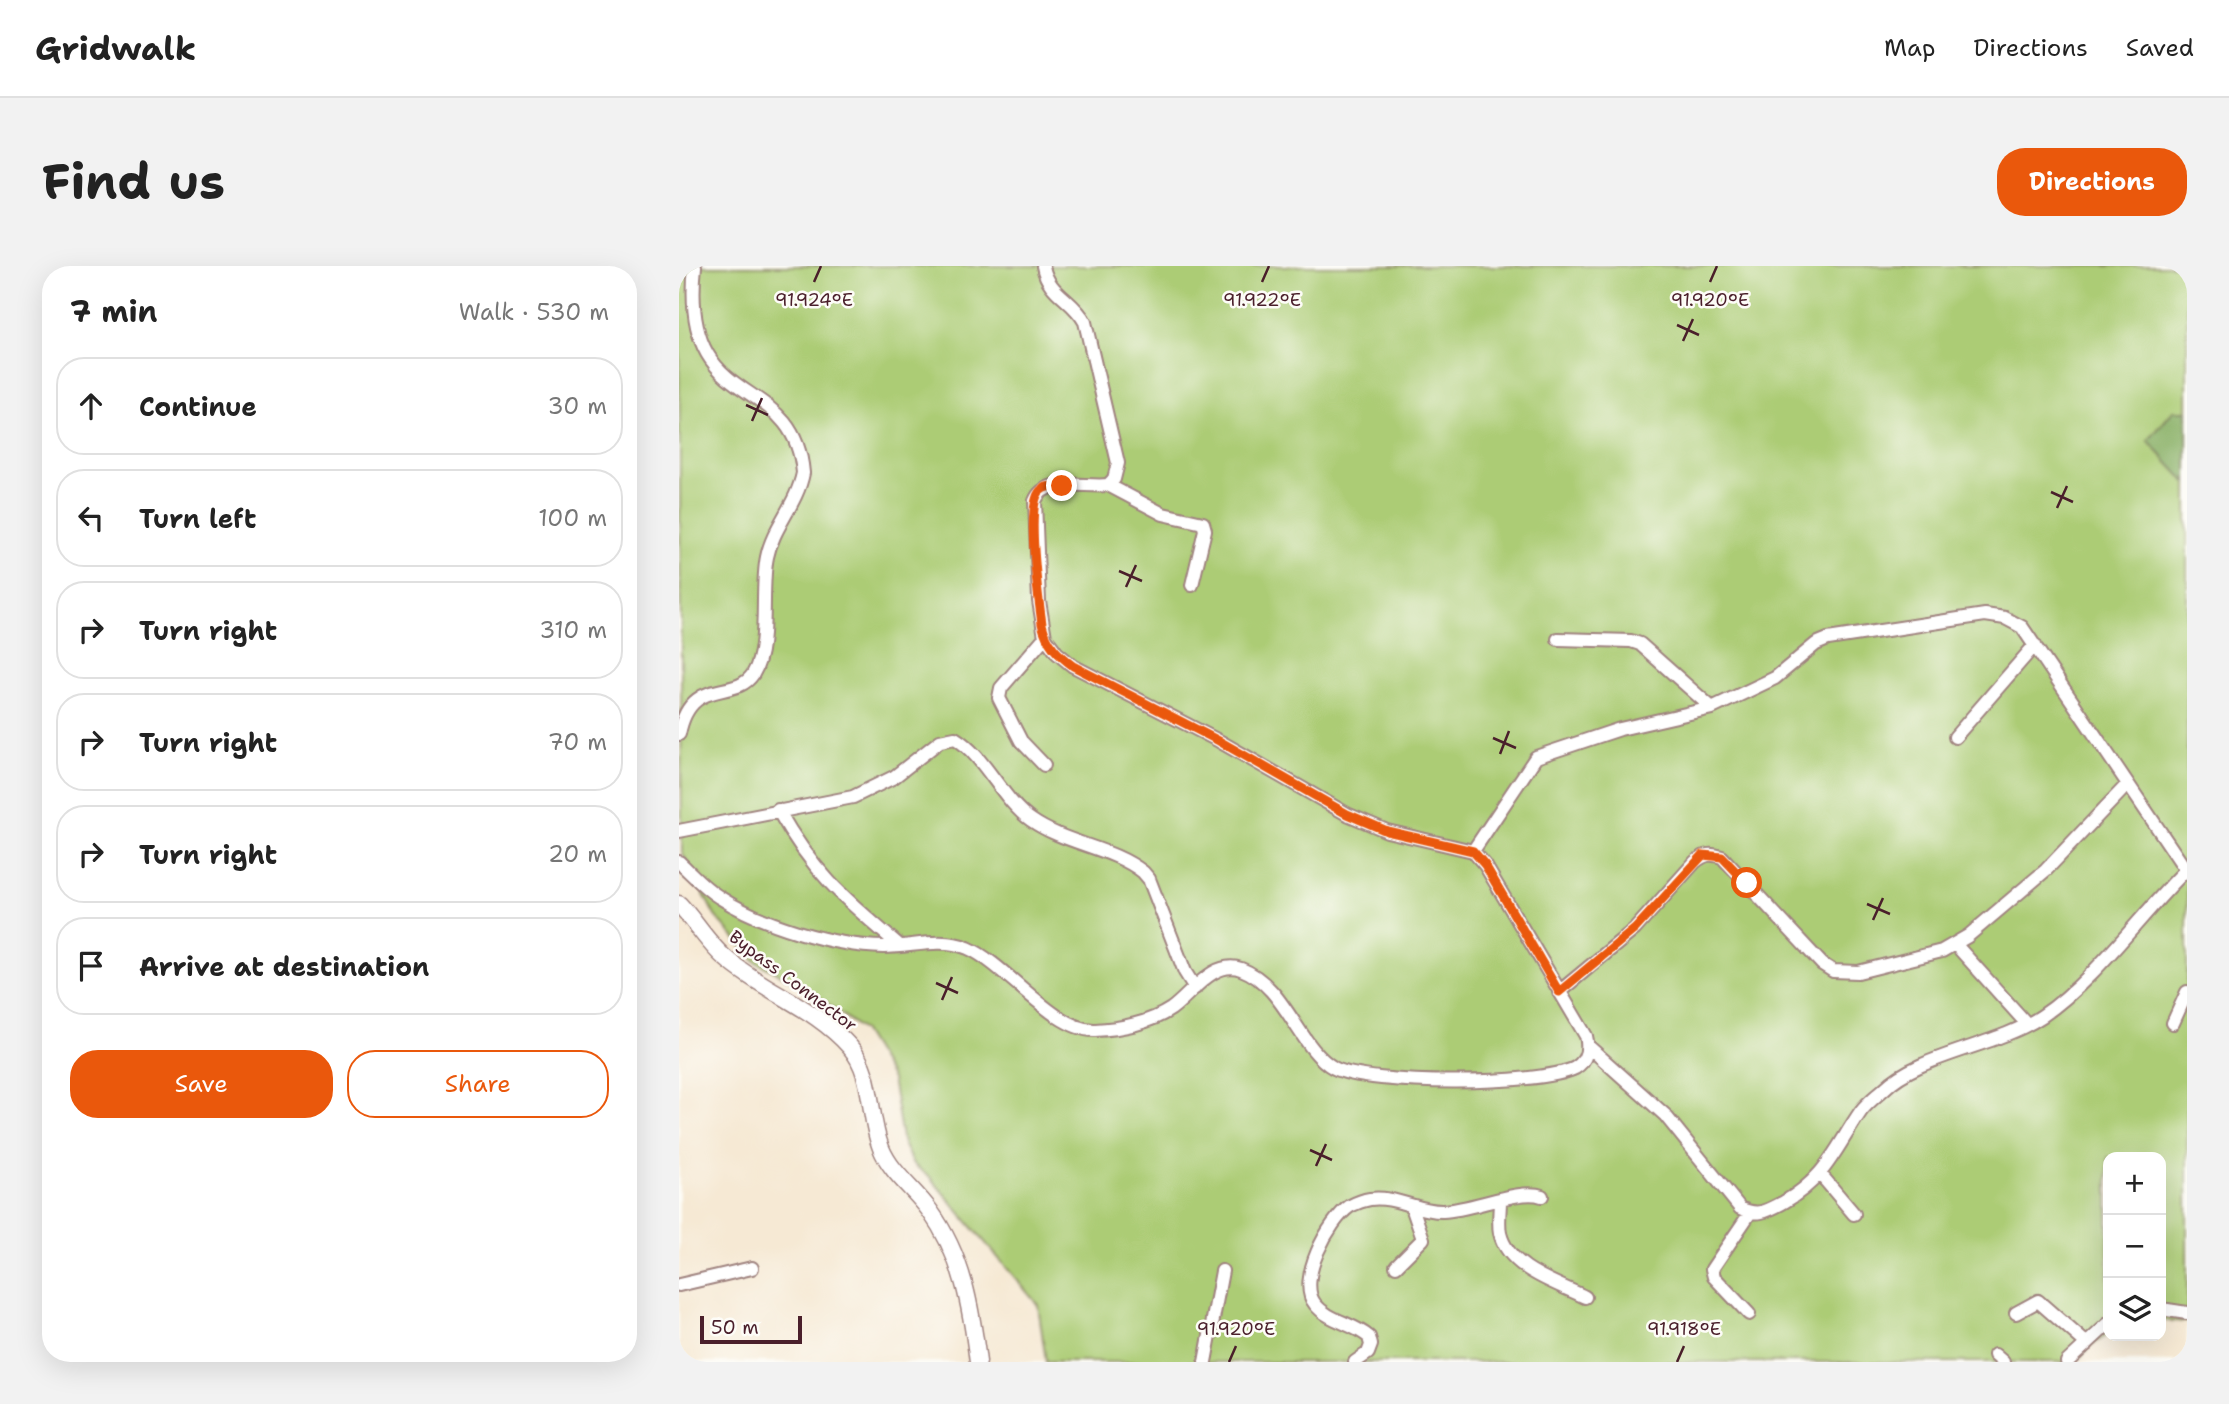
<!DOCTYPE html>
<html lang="en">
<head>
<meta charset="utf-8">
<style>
	body { margin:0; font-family:"Shantell Sans",sans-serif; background:#f2f2f2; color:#222 }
	.controls { position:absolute; right:21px; bottom:21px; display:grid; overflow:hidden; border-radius:14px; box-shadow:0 7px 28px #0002 }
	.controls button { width:63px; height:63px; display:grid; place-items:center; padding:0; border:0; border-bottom:2px solid #e0e0e0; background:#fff; color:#222; font:35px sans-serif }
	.scale { position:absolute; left:21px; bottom:18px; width:102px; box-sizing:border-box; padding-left:7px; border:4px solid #4a1f2b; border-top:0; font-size:19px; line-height:24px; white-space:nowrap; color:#4a1f2b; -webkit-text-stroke:5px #fdfcf7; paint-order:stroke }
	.stop { position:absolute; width:21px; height:21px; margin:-16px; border:5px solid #ea580c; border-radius:50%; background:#fff }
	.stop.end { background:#ea580c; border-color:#fff; box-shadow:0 2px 7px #0008 }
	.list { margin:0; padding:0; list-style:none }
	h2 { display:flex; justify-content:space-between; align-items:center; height:91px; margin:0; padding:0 28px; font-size:30px }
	h2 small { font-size:23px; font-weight:400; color:#767676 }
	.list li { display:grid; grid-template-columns:46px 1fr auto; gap:21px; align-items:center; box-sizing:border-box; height:98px; margin:0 14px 14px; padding:0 14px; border:2px solid #e0e0e0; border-radius:28px }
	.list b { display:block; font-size:26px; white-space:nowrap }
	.list em { font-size:23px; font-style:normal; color:#767676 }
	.actions { display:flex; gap:14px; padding:21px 28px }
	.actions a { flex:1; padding:16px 0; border:2px solid #ea580c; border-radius:28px; text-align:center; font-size:24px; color:#ea580c }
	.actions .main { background:#ea580c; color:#fff }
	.icon { flex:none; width:38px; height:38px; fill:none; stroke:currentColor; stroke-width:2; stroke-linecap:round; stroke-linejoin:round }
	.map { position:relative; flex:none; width:1508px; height:1096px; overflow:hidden; border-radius:28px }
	header { display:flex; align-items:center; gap:42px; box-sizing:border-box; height:98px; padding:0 35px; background:#fff; border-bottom:2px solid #e0e0e0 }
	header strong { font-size:33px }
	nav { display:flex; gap:38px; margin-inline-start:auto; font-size:24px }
	.intro { display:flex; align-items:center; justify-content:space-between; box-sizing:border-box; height:168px; padding:0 42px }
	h1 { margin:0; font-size:49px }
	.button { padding:18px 32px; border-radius:28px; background:#ea580c; color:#fff; font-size:24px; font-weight:700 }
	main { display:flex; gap:42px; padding:0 42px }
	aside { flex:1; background:#fff; border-radius:28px; box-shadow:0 7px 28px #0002 }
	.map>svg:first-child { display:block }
	.green { fill:#accc74; stroke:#7b7650; stroke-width:2 }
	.forest { fill:#89b066; stroke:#6a6848; stroke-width:2 }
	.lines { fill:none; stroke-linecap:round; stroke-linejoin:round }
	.minor-casing { stroke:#a08480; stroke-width:16 }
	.major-casing { stroke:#a08480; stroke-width:19 }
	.minor { stroke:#fff; stroke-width:12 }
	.major { stroke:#fff; stroke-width:16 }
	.route { stroke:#ea580c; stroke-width:9 }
	.ticks { fill:none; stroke:#4a1f2b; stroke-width:2.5 }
	.labels { text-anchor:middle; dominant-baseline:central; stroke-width:5; stroke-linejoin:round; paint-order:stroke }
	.street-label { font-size:18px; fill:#4a1f2b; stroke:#fdfcf7 }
	.ticks-label { font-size:18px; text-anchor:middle; fill:#4a1f2b; stroke:#fdfcf7; stroke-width:5; stroke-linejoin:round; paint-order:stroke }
</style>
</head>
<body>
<header>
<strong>Gridwalk</strong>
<nav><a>Map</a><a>Directions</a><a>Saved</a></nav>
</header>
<div class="intro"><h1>Find us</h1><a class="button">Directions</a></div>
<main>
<aside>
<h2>7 min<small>Walk · 530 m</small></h2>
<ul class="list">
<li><svg class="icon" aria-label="ahead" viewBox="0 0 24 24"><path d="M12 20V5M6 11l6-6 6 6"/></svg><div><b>Continue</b></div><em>30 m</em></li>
<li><svg class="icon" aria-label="left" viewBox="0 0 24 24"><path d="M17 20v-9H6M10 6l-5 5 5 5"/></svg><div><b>Turn left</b></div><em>100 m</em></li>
<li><svg class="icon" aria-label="right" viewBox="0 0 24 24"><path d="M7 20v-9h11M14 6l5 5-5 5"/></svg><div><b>Turn right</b></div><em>310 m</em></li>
<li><svg class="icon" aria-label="right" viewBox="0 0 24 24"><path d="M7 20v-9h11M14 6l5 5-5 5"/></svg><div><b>Turn right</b></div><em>70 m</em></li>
<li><svg class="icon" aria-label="right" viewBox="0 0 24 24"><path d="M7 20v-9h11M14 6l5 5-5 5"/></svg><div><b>Turn right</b></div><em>20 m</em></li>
<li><svg class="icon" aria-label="arrive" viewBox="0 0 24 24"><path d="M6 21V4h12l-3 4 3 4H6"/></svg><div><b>Arrive at destination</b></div></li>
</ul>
<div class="actions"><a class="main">Save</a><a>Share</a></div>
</aside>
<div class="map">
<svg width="1508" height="1096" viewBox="0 0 1508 1096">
	<rect width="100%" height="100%" fill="#fdfcf7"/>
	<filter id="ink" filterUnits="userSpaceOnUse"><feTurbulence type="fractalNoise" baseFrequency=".0143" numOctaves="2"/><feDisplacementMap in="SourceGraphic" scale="14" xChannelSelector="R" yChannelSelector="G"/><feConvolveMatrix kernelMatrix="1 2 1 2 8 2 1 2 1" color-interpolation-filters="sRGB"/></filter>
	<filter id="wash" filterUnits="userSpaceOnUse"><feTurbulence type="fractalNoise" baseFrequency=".00686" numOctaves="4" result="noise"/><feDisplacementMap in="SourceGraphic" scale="28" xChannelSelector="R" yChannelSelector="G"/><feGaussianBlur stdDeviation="1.57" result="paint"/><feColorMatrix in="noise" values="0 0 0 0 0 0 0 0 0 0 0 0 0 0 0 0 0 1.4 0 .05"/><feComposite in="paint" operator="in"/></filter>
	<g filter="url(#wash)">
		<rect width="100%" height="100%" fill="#f6e9d4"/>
		<!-- green -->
		<path class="green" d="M0,0H1508V1056L1482,1054V891H1429V1069L1413,1079L1397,1096H367L359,1039L251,911L234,898L224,878L213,813L183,764L131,724L77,696L36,650L3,586Z"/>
		<!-- forest -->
		<path class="forest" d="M1494,145H1508V217L1469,175Z"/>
	</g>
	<g filter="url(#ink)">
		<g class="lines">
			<!-- minor casing -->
			<g class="minor-casing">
				<path id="minor" d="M429,219L484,248L524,257L526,264L513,319
					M879,373L952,375L961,378L1033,442
					M0,468C12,408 56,436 74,408C91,381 81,323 88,291C94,261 118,238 124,207C115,102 0,151 16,0
					M1276,471L1356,379
					M365,499L342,475L320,432L322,422L366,371
					M99,544C135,608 166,633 221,680
					M0,565L174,531L215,511L261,475L276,472C307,491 322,533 352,554C386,578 432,581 464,606L470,613L506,706L516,722
					M794,585L857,491L941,463L1033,442L1096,412L1137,378L1149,373L1306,349L1326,352L1343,361L1507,604
					M0,596C13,608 25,622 40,631C83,659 154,680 205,681C234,681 261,671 289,682C328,699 375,765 416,764C441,763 471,757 492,743C512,729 534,693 562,703C606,719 620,783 655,802C690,820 860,820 896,802C908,795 910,782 907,770L806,599L794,585L708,565L668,548L540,475L394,400L378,387L366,371L360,335L356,235C366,209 406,222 429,219L435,213L439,197L406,56C394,33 369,28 364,0
					M1276,678L1348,758
					M880,726L956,663L1016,596C1026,588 1031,587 1043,591L1143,698L1154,705L1179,706L1263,685L1289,670L1367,604L1448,519
					M1494,757L1508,726
					M909,780L986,849L1061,942C1079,951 1088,945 1105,936C1147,912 1156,883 1182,845C1188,837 1197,830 1205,823C1240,788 1317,781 1363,750C1416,714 1462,648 1508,603
					M1142,909L1175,948
					M821,934C821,945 819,957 821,967C829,1003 878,1017 906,1031
					M717,1000L744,973L733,941
					M0,1019L73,1002
					M1482,1043L1508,1047
					M1337,1047L1359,1035L1408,1078
					M1070,1048L1035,1011L1033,1003L1071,947
					M1316,1089L1324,1096
					M526,1096L543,1005
					M676,1096L689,1087L692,1079L690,1071C674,1057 649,1055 636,1038C617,1015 650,954 671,940C677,937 685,934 691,933C715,929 740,946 764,945C793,944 841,922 863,930
					M1388,1096L1429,1058"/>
			</g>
			<!-- major casing -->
			<g class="major-casing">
				<path id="major" d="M0,638C16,655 28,676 45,691C84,725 136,741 171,781C195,808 189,850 202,882C212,907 236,924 251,945C284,991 292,1041 299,1096"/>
			</g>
			<!-- minor -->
			<use href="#minor" class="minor"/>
			<!-- major -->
			<use href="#major" class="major"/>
		</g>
	</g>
	<g class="lines" filter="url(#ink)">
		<!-- route -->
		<path class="route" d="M383,220C375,220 367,219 361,225C346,241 360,334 363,358C368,378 378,388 394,400L540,475L668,548L708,565L794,585L806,599L880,726L956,663L1024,589L1043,591L1068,617"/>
	</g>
	<!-- ticks -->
	<path class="ticks" d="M135,16L142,0M583,16L590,0M1031,16L1038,0M998,59L1020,69M1004,75L1014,53M67,139L89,149M73,155L83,132M1372,226L1394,236M1378,242L1388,220M440,305L463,315M447,321L457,299M814,472L837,482M821,488L830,465M1188,638L1211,648M1194,654L1204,632M257,717L279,727M263,734L273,711M631,884L653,894M637,900L647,878M550,1096L557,1080M998,1096L1005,1080"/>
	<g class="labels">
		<!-- street labels -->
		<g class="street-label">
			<text transform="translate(114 715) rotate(37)">Bypass Connector</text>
		</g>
	</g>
	<g class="ticks-label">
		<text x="135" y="40">91.924°E</text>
		<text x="583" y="40">91.922°E</text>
		<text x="1031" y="40">91.920°E</text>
		<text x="557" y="1069">91.920°E</text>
		<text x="1005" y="1069">91.918°E</text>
	</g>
</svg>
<div class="controls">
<button>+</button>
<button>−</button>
<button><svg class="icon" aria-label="layers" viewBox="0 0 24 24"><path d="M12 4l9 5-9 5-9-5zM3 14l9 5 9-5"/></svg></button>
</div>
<div class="scale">50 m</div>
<div class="stop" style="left:1068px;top:617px"></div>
<div class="stop end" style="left:383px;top:220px"></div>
</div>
</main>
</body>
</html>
